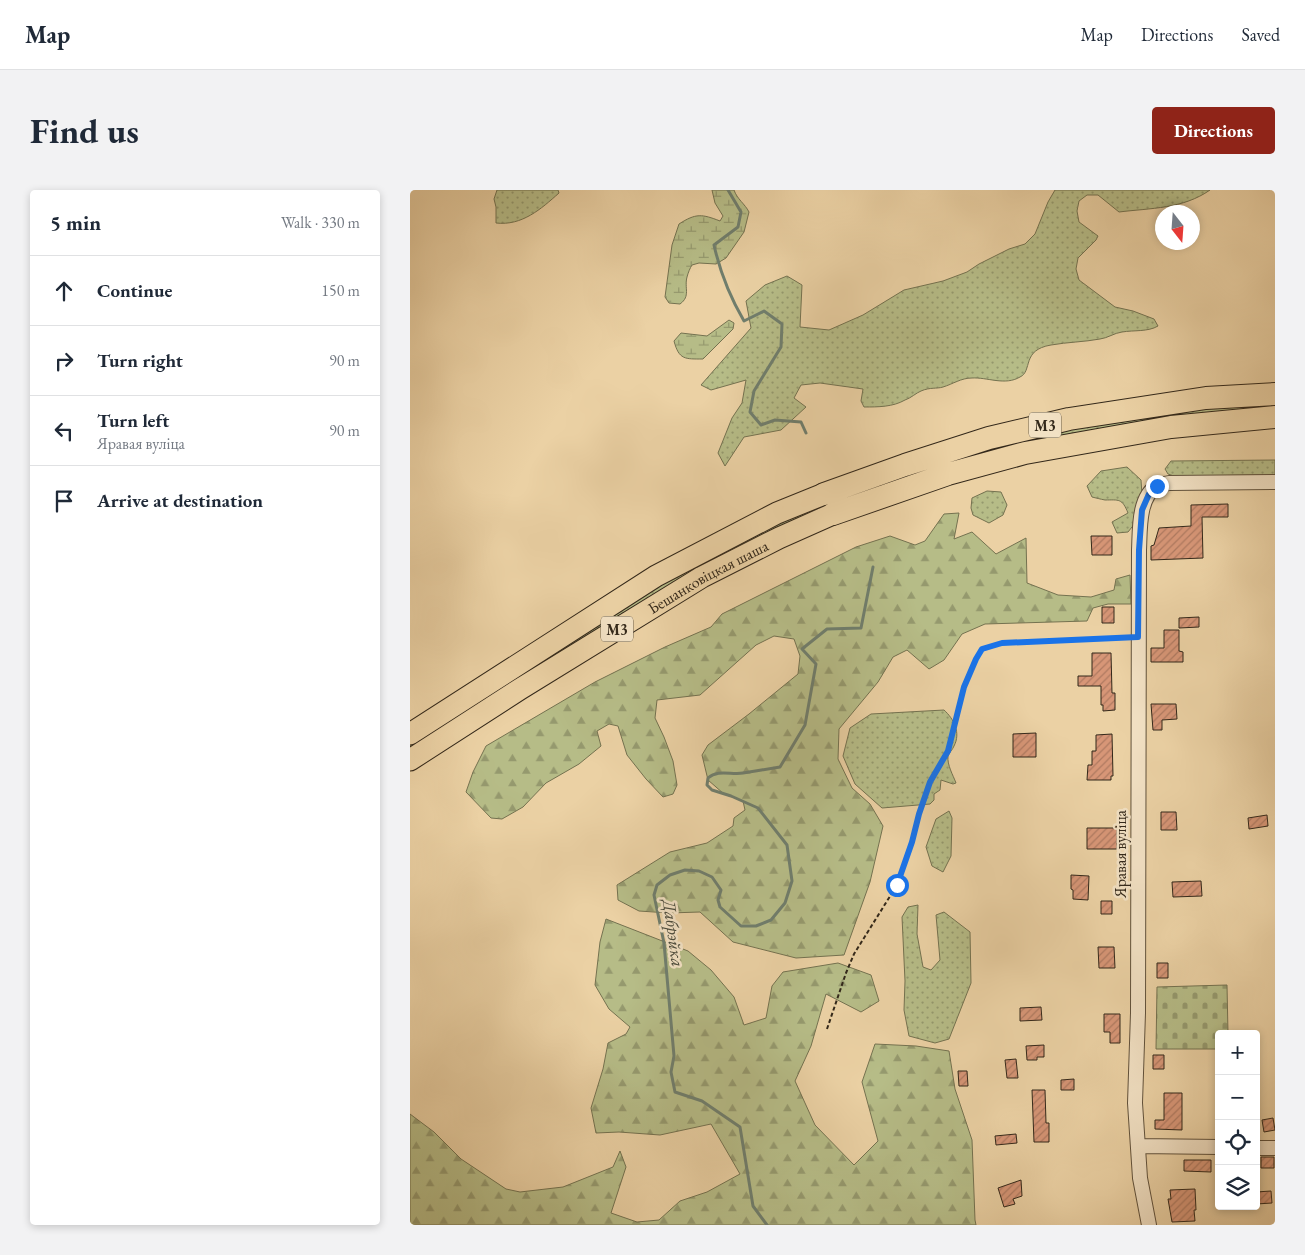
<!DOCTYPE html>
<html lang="en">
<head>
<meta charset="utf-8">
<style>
	body { margin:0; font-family:"EB Garamond",serif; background:#f2f2f3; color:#1f2937 }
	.controls { position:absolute; right:15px; bottom:15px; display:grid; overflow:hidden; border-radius:5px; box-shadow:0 2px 8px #0003 }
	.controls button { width:45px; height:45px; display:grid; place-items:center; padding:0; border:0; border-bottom:1px solid #e0e1e3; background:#fff; color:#1f2937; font:25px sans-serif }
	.compass { position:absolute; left:745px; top:15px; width:45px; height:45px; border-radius:50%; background:#fff; box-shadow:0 2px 8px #0003; rotate:163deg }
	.stop { position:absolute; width:15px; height:15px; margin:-11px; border:4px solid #1a73e8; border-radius:50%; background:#fff }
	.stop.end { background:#1a73e8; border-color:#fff; box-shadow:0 1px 5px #0008 }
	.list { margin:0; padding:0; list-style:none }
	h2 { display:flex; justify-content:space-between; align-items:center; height:65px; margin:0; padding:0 20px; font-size:21px }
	h2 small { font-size:16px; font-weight:400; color:#747a83 }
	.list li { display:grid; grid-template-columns:32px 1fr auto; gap:15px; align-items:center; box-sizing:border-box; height:70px; padding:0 20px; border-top:1px solid #e0e1e3 }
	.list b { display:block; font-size:19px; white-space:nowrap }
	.list p { margin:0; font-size:16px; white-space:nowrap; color:#747a83 }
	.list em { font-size:16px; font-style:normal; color:#747a83 }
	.icon { flex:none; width:28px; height:28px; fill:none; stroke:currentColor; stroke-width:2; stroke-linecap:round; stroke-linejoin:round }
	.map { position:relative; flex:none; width:865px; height:1035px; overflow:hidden; border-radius:5px }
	header { display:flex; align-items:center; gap:30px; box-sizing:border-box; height:70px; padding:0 25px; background:#fff; border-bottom:1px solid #e0e1e3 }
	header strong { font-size:24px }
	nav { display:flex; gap:28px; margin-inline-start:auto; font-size:18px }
	.intro { display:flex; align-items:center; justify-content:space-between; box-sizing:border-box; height:120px; padding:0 30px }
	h1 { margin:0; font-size:35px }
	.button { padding:12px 22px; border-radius:5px; background:#8f2418; color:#fff; font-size:18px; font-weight:700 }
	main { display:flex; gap:30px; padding:0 30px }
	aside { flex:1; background:#fff; border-radius:5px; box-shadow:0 2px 8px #0003 }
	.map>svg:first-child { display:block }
	.grass { fill:url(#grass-dots); stroke:#747250 }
	.forest { fill:url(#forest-firs); stroke:#747250 }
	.wetland { fill:url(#wetland-marsh); stroke:#747250 }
	.cemetery { fill:url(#cemetery-stones); stroke:#747250 }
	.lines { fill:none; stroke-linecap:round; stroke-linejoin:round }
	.stream { stroke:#707e6d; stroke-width:3 }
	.building { fill:url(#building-hatch); stroke:#33281a }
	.minor-casing { stroke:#61523c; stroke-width:16 }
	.primary-casing { stroke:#33281a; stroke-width:23 }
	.trunk-casing { stroke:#33281a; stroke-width:24 }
	.path { stroke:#33281a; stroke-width:2; stroke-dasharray:4 2.5; stroke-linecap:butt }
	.minor { stroke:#f2e1c4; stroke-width:14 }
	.primary { stroke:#ebd1a4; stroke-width:21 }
	.trunk { stroke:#ebd1a4; stroke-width:22 }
	.route { stroke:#1a73e8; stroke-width:6 }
	.labels { text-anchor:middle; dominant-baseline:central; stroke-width:5; stroke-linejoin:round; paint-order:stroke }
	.shield { fill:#f2e1c4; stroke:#6c604d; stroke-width:1 }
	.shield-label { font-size:15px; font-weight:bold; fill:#33281a }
	.street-label { font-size:16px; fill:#33281a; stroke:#f2e1c4 }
	.water-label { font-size:18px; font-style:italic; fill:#4c4c3d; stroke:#f2e1c4 }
</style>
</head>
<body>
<header>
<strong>Map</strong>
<nav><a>Map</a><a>Directions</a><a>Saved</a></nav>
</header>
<div class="intro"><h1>Find us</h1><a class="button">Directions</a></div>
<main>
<aside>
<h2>5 min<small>Walk · 330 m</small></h2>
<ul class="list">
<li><svg class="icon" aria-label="ahead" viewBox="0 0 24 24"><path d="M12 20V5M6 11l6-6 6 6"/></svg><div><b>Continue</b></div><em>150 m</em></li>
<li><svg class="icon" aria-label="right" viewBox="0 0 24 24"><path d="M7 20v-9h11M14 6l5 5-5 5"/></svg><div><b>Turn right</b></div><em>90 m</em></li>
<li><svg class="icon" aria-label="left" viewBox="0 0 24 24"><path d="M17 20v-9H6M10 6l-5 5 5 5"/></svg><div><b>Turn left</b><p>Яравая вуліца</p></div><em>90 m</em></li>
<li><svg class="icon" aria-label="arrive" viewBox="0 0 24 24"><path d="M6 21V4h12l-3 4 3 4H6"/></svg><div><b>Arrive at destination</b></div></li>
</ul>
</aside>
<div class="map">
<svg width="865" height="1035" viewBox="0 0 865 1035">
	<defs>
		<pattern id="grass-dots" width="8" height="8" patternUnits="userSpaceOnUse" patternTransform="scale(1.25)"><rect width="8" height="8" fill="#b6bc87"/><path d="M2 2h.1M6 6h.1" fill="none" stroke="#95996e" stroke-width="1.8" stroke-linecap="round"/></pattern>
		<pattern id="forest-firs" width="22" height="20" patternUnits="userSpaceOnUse" patternTransform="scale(1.25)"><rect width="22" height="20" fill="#b6bc87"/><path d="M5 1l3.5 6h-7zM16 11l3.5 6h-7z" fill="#95996e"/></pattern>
		<pattern id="wetland-marsh" width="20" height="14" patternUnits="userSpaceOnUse" patternTransform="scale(1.25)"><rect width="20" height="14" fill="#b6bc87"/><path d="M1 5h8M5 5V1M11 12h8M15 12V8" fill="none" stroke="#95996e"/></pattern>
		<pattern id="cemetery-stones" width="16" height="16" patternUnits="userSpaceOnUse" patternTransform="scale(1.25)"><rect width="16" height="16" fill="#b6bc87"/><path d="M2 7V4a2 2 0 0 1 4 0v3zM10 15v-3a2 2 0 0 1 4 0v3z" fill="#95996e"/></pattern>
		<pattern id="building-hatch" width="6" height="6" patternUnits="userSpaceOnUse" patternTransform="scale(1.25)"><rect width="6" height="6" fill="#d79677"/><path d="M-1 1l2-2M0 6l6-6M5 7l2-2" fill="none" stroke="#af7a61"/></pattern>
	</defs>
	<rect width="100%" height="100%" fill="#ebd1a4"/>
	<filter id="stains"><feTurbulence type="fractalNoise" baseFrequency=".004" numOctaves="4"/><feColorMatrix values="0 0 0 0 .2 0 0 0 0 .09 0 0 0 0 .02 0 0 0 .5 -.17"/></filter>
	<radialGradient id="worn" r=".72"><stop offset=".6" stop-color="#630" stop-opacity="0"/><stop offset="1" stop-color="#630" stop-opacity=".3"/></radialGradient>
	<!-- grass -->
	<path class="grass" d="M87,0H148L149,3C131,19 112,36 86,33V17L84,9Z
		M645,0H800C773,19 741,18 709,22L688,5H677L669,11L667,21L669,32L688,46L686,50L668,68L666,79L669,90L705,117L723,121L744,129L748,136C738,142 724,140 712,142C704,143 698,148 690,149C674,152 658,152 641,155C611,160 623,181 610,187C595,196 577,187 562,188C551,188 543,194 533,197C527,199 520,197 511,201C506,203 501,208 495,210C483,217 468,217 454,217L451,211L453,199L410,193L391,195L384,208L396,217L371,240L334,247L315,276L308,263L322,228L332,213L336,190L301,200L291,195L341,138L336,111L355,95L377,86L392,95L390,137L419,140L453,125L494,100L533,91L557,82L569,74L599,59L615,54L625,44L638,12Z
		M865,211V220L451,305L0,562V553L244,397L386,323L592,252L732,225Z
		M865,270V285L764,286L758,284L755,279L761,271Z
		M717,277L731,290L732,305L726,332L718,342L707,343L702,332L718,323C712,308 709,310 695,310C690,309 686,308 682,307L677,296L691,281Z
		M577,301L591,302L597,315L593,325L579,333L563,325L561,318L562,308Z
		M534,520C544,529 551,543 544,556C543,559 539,563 538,566C537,575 543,585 546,593L543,594L531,590L530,600L524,604V610L520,614L472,618L445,594L433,566L440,538L461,524Z
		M539,621L542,628L541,666L533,682L522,676L516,657L526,629Z
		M508,715L507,744L513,777L521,780L530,770L526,725L534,722L560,742L561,793L539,849L525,853L499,846L494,820L495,791L492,727L498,717Z"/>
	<!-- forest -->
	<path class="forest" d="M549,323L544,349L562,342L586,364L616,348L617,393L648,405L681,407L704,400L706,389L720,385L721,414H698L683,418L677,431L575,434L552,444L534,470L519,479L497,460L483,467L468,492L429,539L428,569L442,598L460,614L473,636L460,692L434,765L386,768L323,752L290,722L259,723L229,721L208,710L207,695L260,662L297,653L323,636L324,628L335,620L333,611L314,604L298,590L292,565L298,555L339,524L388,484L390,466L384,449L364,446L346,455L290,505L247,510L245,528L254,547L263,571L267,595L263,604L253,607L236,589L217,565L208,536L199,534L187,541L191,556L169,574L136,593L113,617L92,629L81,628L56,602L63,582L76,556L185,492L255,457L301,437L312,424L446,357L480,346L505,355L515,351L534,324Z
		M196,729L278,761L301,780L324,807L334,835L356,828L362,796L373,782L428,773L461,785L469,811L451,822L416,804L401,856L385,891L405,935L444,975L468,951L452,892L465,854L506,856L539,861L545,899L562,950L565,1030L566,1035H0V924L24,942L51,969L96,999L110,1002L153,997L203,977L210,961L216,977L201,1023L227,1032L249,1030L270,1011L297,1002L330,984L301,934L250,945L209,942L186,943L181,918L193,879L198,853L216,844L220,837L199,819L185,795L190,752Z"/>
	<!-- wetland -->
	<path class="wetland" d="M302,0H324C327,9 335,14 339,22L334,42L316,68L306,74L289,73L282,75C280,78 278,83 277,87C274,98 281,106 270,114L259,113L255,107L262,55L269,34C286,23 292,24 310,31L313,26L305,13Z
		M319,130L324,133L323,139L293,169C275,169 269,170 264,151L271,143L297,146Z"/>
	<!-- cemetery -->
	<path class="cemetery" d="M817,795L818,844H809V859H746L747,797Z"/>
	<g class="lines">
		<!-- stream -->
		<path class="stream" d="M318,0L331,22L328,37L304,55C310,82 320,107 334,131L354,121L372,134L371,157L344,201L340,222L351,235L365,230L391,232L396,243
			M357,1035L343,1016L330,937L292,911L265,902L261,882L264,866L254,753L244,705L247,695L260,685L275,680L289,681L302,687L311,700L308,710L310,717L331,736H346L361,730L375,713L382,691L377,655L348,618L321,606L302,600L297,595L298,588C308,579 321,585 333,583C345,581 358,579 370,577L395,535L406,474L392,459L417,439L451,438L463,377"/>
	</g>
	<!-- building -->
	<path class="building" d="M818,314V327H792L793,368L741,370V356L744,355L749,338L781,336V315Z
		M681,346H702V365H682Z
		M692,417H704V433H692Z
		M789,427V437L769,438V428Z
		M754,440H769V461L773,462V472H741V458H754Z
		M682,463H701L702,503H705V520L693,521V515H691V496H668V486H682Z
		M741,514H766L767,529L752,530V540H743Z
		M626,543V567H603V544Z
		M702,544L703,586H701V590H677L678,575H682V561H686V545Z
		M751,622H766L767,640H751Z
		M857,625L858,636L839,639L838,628Z
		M677,638H707V659H677Z
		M661,685L679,686L678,710L663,709V700L661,699Z
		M791,691L792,706L763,707L762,692Z
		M691,711H702V724H691Z
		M688,757H704L705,778H689Z
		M747,773H758V788H747Z
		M631,817L632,830L610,831V818Z
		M694,824H710V853H700V842H694Z
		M634,855V867H627V870H617L616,856Z
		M743,865H754V879H743Z
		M606,869L608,888H597L595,870Z
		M548,881H557L558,896H549Z
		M664,889V900H651V890Z
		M622,900H635L636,933H639V952H624Z
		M754,903H772V940L745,939V930H754Z
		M863,928L865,940L854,942L852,930Z
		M606,944L607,953L586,955L585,946Z
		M851,967H864V978H851Z
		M774,970H801V982L774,981Z
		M611,990L612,1006L603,1009L605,1014L594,1017L588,998Z
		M785,999L786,1020H784L785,1031L762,1032L758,1009H761L760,1000Z
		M861,1001L862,1013L846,1014V1002Z"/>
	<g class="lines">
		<!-- minor casing -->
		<g class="minor-casing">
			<path id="minor" d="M729,956L809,957
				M846,958H865
				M739,1035L730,988L725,913L728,823L729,360C730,341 728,307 747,296C750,294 756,294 759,293L865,292"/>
		</g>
		<!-- primary casing -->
		<g class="primary-casing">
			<g id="primary">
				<path d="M0,544L246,386L367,323L414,304"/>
				<path id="s1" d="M0,570L110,499L292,387L369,348L423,324"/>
			</g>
		</g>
		<!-- trunk casing -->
		<g class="trunk-casing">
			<path id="trunk" d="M414,304L495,275L579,248L659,229L796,208L865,204
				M423,324L538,284L615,263L761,237L865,227"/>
		</g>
		<!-- path -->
		<path class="path" d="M417,839L436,783L444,764L487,695L502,651L509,624L521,592L538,561L554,497L566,469L572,459L592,453L716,448"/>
		<!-- minor -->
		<use href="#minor" class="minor"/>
		<!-- primary -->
		<use href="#primary" class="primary"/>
		<!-- trunk -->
		<use href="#trunk" class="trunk"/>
	</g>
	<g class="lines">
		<!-- route -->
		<path class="route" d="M487,695L502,652L509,624L520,592L538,561L554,497L566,469L572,459L592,453L728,447L729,360L732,320L739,304L747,296"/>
	</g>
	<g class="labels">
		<!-- shield labels -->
		<g class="shield">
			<rect x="619" y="222.5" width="32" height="25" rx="4"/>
			<rect x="191" y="426.5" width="32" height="25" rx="4"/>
		</g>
		<g class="shield-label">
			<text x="635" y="235">М3</text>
			<text x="207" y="439">М3</text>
		</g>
		<!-- street labels -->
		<g class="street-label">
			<text stroke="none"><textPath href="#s1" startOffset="350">Бешанковіцкая шаша</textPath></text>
			<text transform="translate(710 664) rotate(-90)">Яравая вуліца</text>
		</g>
		<!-- water labels -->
		<g class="water-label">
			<text transform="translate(264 743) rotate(82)">Дабрэйка</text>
		</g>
	</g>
	<rect width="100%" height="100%" filter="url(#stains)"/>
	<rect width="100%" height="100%" fill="url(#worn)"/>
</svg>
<div class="controls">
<button>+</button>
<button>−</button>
<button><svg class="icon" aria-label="locate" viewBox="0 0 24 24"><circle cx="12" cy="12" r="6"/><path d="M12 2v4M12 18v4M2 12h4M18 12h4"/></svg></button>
<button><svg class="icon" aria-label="layers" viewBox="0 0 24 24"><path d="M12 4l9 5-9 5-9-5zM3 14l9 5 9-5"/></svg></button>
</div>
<svg class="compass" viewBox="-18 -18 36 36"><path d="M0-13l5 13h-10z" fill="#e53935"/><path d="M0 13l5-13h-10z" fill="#747a83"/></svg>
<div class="stop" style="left:487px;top:695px"></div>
<div class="stop end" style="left:747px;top:296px"></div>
</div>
</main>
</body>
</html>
